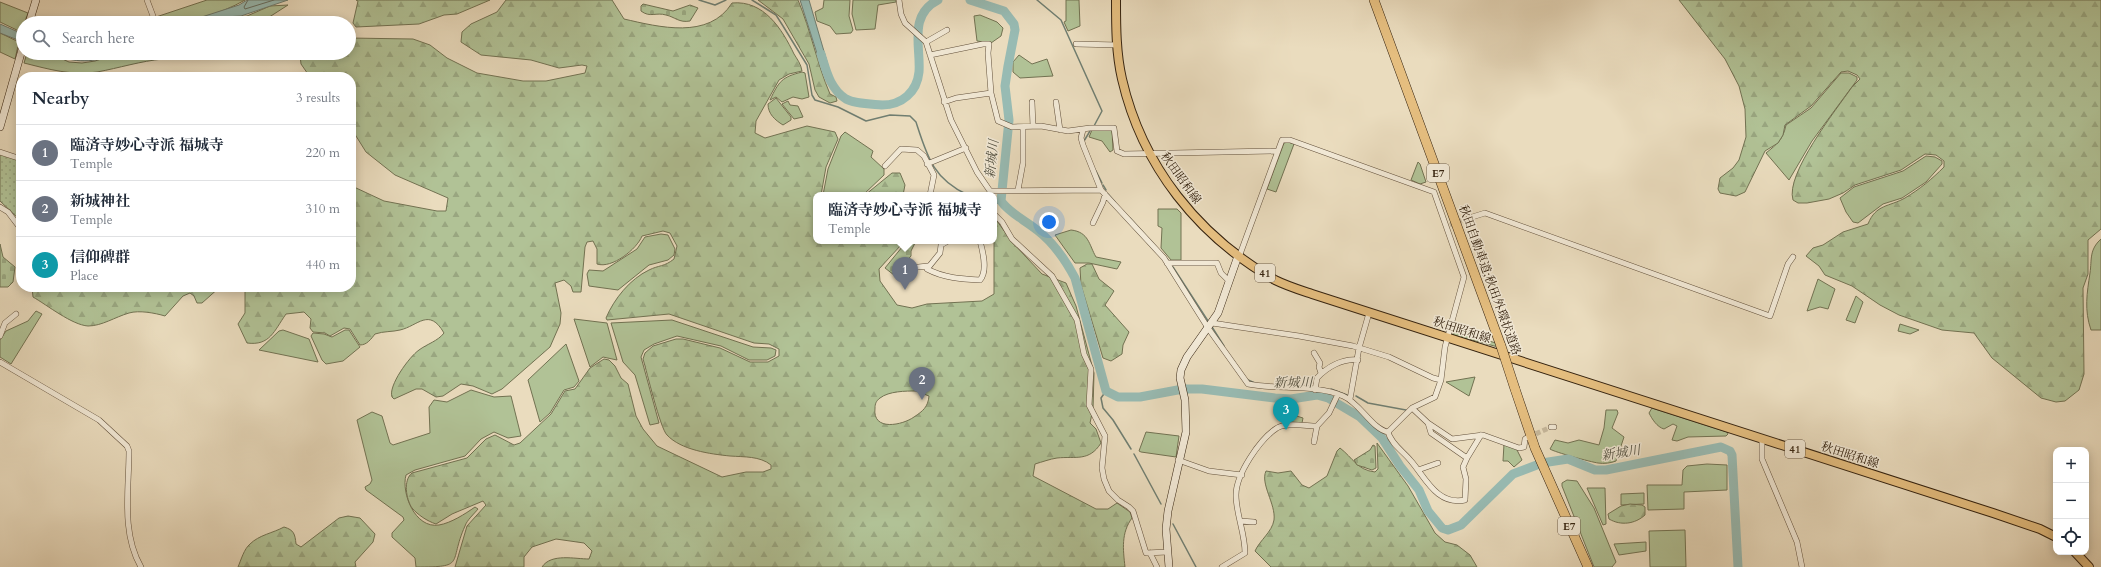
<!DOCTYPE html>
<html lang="en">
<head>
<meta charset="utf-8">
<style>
	body { margin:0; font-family:Cardo,"Noto Serif JP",serif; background:#f6f6f7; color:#1f2937 }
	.controls { position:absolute; right:12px; bottom:12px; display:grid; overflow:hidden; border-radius:8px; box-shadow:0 2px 10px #0003 }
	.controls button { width:36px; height:36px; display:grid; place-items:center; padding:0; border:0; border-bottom:1px solid #e0e1e3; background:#fff; color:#1f2937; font:20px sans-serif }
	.you { position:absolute; left:1049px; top:222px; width:14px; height:14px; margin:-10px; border:3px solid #fff; border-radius:50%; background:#1a73e8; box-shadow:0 0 0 6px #1a73e833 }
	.badge { display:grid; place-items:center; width:26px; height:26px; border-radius:50%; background:#0b8043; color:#fff; font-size:13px; font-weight:700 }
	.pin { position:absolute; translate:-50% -33px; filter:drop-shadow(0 1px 2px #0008) }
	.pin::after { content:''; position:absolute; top:21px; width:14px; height:12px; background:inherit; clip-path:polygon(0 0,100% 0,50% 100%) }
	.popup { position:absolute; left:813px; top:192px; width:184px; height:52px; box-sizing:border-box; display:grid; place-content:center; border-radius:8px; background:#fff; filter:drop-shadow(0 1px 3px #0005); font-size:13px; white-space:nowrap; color:#747a83 }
	.popup b { font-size:15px; color:#1f2937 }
	.popup::after { content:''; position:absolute; left:50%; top:100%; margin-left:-8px; border:8px solid transparent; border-top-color:#fff }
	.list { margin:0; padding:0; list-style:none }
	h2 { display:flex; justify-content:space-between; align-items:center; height:52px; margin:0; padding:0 16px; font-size:17px }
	h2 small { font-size:13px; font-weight:400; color:#747a83 }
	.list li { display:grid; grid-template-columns:26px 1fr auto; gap:12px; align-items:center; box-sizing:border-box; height:56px; padding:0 16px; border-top:1px solid #e0e1e3 }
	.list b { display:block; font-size:15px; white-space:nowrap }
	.list p { margin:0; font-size:13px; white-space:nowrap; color:#747a83 }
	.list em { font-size:13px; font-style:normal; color:#747a83 }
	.icon { flex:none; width:22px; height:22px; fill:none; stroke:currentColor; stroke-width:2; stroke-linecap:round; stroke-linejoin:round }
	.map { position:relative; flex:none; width:2101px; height:567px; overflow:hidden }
	.search { position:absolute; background:#fff; box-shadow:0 2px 10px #0003; left:16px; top:16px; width:340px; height:44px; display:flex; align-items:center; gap:10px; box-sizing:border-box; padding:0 14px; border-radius:22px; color:#747a83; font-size:15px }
	.panel { position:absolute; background:#fff; box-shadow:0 2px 10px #0003; left:16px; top:72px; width:340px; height:220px; border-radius:16px }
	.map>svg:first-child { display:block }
	.green { fill:#b1c296; stroke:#727252 }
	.forest { fill:url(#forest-firs); stroke:#727252; fill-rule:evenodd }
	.cemetery { fill:url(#cemetery-stones); stroke:#727252 }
	.park { fill:url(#park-dots); stroke:#727252 }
	.water { fill:#98bbb3; stroke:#707e71 }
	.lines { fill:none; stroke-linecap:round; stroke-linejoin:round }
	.shore { stroke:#666e61; stroke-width:1 }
	.stream { stroke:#707e71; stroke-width:1.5 }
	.river { stroke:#98bbb3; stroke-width:9 }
	.street-tunnel { stroke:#c6b79b; stroke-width:5; stroke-dasharray:5 2.5; stroke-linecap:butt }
	.street-casing { stroke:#62503b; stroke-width:6 }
	.secondary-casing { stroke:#34220f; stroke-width:8 }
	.primary-casing { stroke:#34220f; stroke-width:10 }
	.highway-casing { stroke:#34220f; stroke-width:10 }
	.street { stroke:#f1e8d5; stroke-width:5 }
	.secondary { stroke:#f1e8d5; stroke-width:7 }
	.primary { stroke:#e5be7f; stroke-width:8 }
	.highway { stroke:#e5be7f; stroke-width:9 }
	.highway-bridge-casing { stroke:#34220f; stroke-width:10; stroke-linecap:butt }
	.highway-bridge { stroke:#e5be7f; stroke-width:9 }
	.labels { text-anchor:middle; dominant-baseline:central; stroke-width:3; stroke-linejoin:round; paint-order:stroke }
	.shield { fill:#f1e8d5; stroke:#6d5d4a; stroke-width:1 }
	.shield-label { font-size:11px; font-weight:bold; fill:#34220f }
	.street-label { font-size:12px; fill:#34220f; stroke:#f1e8d5 }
	.water-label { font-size:13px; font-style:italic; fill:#525040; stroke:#f1e8d5 }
</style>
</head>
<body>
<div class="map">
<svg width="2101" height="567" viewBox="0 0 2101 567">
	<defs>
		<pattern id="forest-firs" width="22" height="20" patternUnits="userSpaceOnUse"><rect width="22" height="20" fill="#b1c296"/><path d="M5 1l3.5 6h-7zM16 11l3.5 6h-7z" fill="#99a680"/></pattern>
		<pattern id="cemetery-stones" width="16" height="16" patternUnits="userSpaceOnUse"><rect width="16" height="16" fill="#b1c296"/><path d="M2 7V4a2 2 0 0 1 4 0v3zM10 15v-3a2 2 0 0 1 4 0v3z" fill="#99a680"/></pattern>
		<pattern id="park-dots" width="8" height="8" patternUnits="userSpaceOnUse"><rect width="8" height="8" fill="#b1c296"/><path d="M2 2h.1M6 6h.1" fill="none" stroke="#99a680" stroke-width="1.8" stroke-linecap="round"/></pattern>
	</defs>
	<rect width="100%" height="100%" fill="#eadcbe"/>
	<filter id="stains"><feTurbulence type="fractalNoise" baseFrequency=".005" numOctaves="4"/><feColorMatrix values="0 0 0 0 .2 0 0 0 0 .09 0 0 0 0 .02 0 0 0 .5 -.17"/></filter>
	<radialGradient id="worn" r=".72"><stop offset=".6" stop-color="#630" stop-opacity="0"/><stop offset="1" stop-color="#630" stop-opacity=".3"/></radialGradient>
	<!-- green -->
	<path class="green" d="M207,0H245C219,15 187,23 157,23L156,17Z
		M824,0H850L849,16L853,30L851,33L836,34L830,26L817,21L815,12L823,8Z
		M853,0H896V2L878,5L875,29L856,30L852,14Z
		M1066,0H1079L1080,26L1068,31L1064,22L1066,21Z
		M0,2L28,13L21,32L0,22Z
		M288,5L260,23H209L224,18L247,16L270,6Z
		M980,15L997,22L1003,28L1001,36L991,43L977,41L974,16Z
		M0,33L19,42L15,59L0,52Z
		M27,53H49L69,62L82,63L95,61L120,53H161L163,59C141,61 119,68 97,72C72,76 48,69 24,63Z
		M1019,55L1032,64L1047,59L1053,76L1020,78L1013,72V62Z
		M802,72L805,73L809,97L802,99L793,97L782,102L776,97L770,100C779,81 782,77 802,72Z
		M1841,73H1849L1857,77V80L1812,141L1789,180L1766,153C1777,144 1783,140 1786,125L1811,108Z
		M776,98L791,117V120L783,125C775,120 768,114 768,104Z
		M788,101L790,105L798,106L803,117L794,119L782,104Z
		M1092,130H1112L1113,150L1110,152L1102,141L1089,137Z
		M845,132L873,151L871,157L884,169V175L863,195H823L828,169L841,136Z
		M1288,142L1294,144L1276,192L1267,189L1284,143Z
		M1926,156L1935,157L1942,161V164L1926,182L1902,198L1883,204L1858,223L1853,222L1846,212L1840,198L1854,187L1903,171Z
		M1418,162L1420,164L1426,182L1420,184L1411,180Z
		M1158,209H1177L1181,213V260H1171L1161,248L1162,228L1158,226Z
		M1071,230C1089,232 1089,245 1096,257L1121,262L1117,269L1089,263H1075L1055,235Z
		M661,234L668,235L675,249L674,255L668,260L649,265L618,290L589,286L587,274L589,270L603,271L637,249L645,237Z
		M2101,239V330H2091C2084,310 2087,293 2090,273C2092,259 2089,250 2101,239Z
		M1818,279L1835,289L1828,309L1820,307L1807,311Z
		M1856,296L1863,302L1855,323L1846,320Z
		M36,311L42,314L11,364L0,357V340L6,331L28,321Z
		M574,319L607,323L617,360L603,357L590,367Z
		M672,320L753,347L771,348L776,350L775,356L767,360H749L721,346L677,336L654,344L644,350L641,357L659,423L650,425L635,375L623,362L611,323Z
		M1458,323L1482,339L1496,343L1498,347L1453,335V324Z
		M1900,324L1919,330L1910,334L1898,331Z
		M283,330L309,339L318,362L259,350L279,331Z
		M345,330H349L360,347L343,361L326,364L322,360L311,336L313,333L324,334L332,337Z
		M566,344L579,381L574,387L564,390L550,413L540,422L528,380Z
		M1475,377L1469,396L1446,382Z
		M471,390L494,397L511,396L521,436L508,438L494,432L481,439L465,456L415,470L406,475C401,493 415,529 439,525C451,523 465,514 475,507L478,509C474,514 467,520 465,526C448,564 467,567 416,567L415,558L392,537V533L404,520L403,517L366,490L365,487L370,484L372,480L357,420L372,412L382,416L390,443L393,445L430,433L429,407L434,400L447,402Z
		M1652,408L1727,432L1728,434L1726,436L1688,437L1677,441L1672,440L1677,426L1673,424L1664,429C1657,427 1652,419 1649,413Z
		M1606,410H1617L1618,413L1612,428L1624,437L1616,461C1611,463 1604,464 1598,463C1591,462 1554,452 1550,449L1555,440L1568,443L1579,440L1599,445L1604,428Z
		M1290,414L1303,418L1302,423L1287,422Z
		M1146,432L1179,436L1176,457L1141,452L1139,451Z
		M1504,444L1516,448L1522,460L1514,467L1508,461H1503Z
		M1707,464L1727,465V490L1684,492V509L1648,510L1647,485H1682L1683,470L1687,466Z
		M1567,480L1577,481L1594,508L1616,562L1612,567H1594L1562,486V483Z
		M1587,488H1605L1606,524L1603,525Z
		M1644,493V504L1621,505V494Z
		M1685,530L1686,567H1650L1649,531Z
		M1646,542V551L1619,555L1614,544Z"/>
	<!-- forest -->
	<path class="forest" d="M356,0H490L457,14L444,15L419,24L356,27L353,23L358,1Z
		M506,0H612L624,19C659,27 709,40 732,3C764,0 782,29 794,54C797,59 801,64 802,71L789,74L779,80L756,121L755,133L765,138L807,126L835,132L838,139L826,167L821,195H816V241H902L901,245L879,269L880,281L897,305L912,308L927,304L982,301L994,294V231L997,221L1012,242L1042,274L1066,283L1076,306L1094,373L1093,409L1090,423L1096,429L1101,443C1089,462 1076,456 1057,458C1050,459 1042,462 1035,464L1033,476L1096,509H1108L1117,503L1130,512L1132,518C1121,533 1123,549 1125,567H542C551,553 575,559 589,559L592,551L584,543L556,539L532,547L524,557V567H455L467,526L486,505L483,501L452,514L436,524C427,521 418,515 412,508C406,499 403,480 412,473L467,458L486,439L495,435L514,445L520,443L551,414L565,391L575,389L590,368L604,359L609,360L615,366L621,378L628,384L636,416L643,429L657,446L722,477L746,472H763L771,469V465C760,456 744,457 730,456C710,454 681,450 667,435C660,428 647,372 643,359L645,353L653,346L676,339H683L720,348L750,362H768L779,356V349L769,344L754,343L669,314L607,320L606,318C614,299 630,279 649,270C659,265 664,267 674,259L677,246L670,233L663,231L642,236C637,249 612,269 597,264V249L593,241L587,242L585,247L581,292H573L571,286L564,280L555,283L561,313L560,324L550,347L502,389L492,394L473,386L461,384L443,396L436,397L422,389H416L394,399L392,397C388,386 409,357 419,350C427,344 438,341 444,333C429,307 418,326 400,330C392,332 384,331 375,334C371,339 367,345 360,345L350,329L344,328L330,336L325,333L313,332L310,328L311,319L304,312L286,314C274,331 270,346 247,343L238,324L245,313V287H351V183L354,187L384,201L437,211H446L448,198L395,175L366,152L351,128V77H310L301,64L300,55L302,53H349V38L413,39L430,45L447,58L477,73L523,81H546L585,73L587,66L582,65L559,68L531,60L481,55L461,42L462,32L471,24L497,12ZM916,391L929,396C928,407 923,411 914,417C903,425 872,432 875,408C875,404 876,401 880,398C889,391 906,391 916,391Z
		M758,0H798C811,31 817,64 830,94L836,97L837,101L830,103L819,97L815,90L809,64L783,19Z
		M1679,0H2101V229L2088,240V274L2083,288L2084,374L2079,390L2065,401L2056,402L2041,398L1992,358L1974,333L1942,330L1899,315L1880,305L1852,286L1825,275L1819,266L1806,256L1813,248L1823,245L1843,232L1868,224C1876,204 1889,207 1905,198C1920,189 1932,179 1944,167V161L1936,155L1925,154L1901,170L1855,185L1843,193L1829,199L1807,203H1798L1793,200C1785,174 1836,110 1852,87L1860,79L1857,75L1848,71L1841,72L1811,106L1785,125L1783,135L1778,143L1765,151L1745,192L1736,196L1720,193L1718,189L1720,178L1733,168L1739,160L1746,137L1745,109L1739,86L1725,59Z
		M230,74L244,77H206L208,76Z
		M892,173H900L905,185L903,195H865Z
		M1087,264H1092L1099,279L1114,291L1105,305L1129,332L1123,345L1122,354L1111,361L1103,358L1081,285L1080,268Z
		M32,287L78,289L83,287H220L202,303H197L194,296L190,293L183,296L165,316C155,313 139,310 129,313C115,317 102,326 88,326C72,325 47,305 33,297Z
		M1377,443L1408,486L1435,533L1445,542L1457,545L1470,555L1477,567H1271L1255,551C1260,540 1272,532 1274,520C1276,504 1260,484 1266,471L1278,473L1291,471L1302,485L1309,488L1327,476L1337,451L1340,448C1353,458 1357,470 1375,472L1378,469Z
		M1630,504L1642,505L1645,507V515C1635,524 1621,526 1609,519L1608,514L1621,506Z
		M348,516L360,518L375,534L373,542L355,562L356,567H238C241,560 244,549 250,544C259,535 273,533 284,527C294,530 295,534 296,544L301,547L339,518Z"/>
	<!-- cemetery -->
	<path class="cemetery" d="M643,4L673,11L690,5L698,8L690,21C679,23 675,17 666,15C656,12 650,18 641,11V6Z
		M907,241H913L915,243L911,251V256L894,275L885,268Z
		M0,244L3,257L15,267L13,282L8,287H0Z
		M1373,445L1375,446L1376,468L1372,470L1357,465L1354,460L1370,450Z"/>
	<!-- park -->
	<path class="park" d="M0,154L21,161V221L0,201Z"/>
	<!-- water -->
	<path class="water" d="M247,0H288L241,16L224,17L206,23H183L239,5Z
		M800,0H809L828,65L821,66Z
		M0,24L23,34V42L0,33Z
		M53,53H117C96,63 73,64 53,53Z"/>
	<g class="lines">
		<!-- shore -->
		<path class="shore" d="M248,0L244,7L245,9L274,0
			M61,53L81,58L105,53"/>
		<!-- stream -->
		<path class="stream" d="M699,0L715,5L726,0
			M752,0L776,15L783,26L807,65L812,95L815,100L838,107L866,121L890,115L910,116L916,122C927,156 933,179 968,195
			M1037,0L1061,20L1102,111L1094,126
			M1084,141L1090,131
			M1096,171L1102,183
			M1103,185L1106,190
			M1108,194L1115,202
			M994,203H1003
			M1130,218L1168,260
			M1173,267L1208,321
			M1212,327L1224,346
			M1248,380L1255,383
			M1331,389L1347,395
			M1106,391L1101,398L1103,408L1113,420L1131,449
			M1356,396L1368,403L1406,410
			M1134,454L1161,504
			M1173,524L1196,567"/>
		<!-- river -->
		<path class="river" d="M970,0L1004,11L1014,24L1015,30L1008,66L1005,86L1009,120L1001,201C1009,213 1025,220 1037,230C1054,243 1065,259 1075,278L1106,391L1118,397H1140L1183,389H1202L1275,398L1291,399L1317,395L1328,398L1360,417L1382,438L1400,466L1419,490L1428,511L1442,528L1448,530L1461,525L1513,474L1542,463L1568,459L1595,470H1606L1721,447L1730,451L1732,455L1738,567
			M821,54C826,70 830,89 846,99C855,104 871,104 882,105C902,105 917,92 919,72C921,47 908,15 938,0"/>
		<!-- street-tunnel -->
		<path class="street-tunnel" d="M1450,225L1469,218
			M1529,437L1551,427"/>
		<!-- street casing -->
		<g class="street-casing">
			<path id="street" d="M147,0L153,16
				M899,0L901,14L905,23L926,42L951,120L977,172L990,191
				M926,42L947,30
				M1076,44L1118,45
				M930,55L983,44H989L988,53L991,93
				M944,102L956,98L991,93L998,121L1012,127L1041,126L1068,131L1090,128H1114L1117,151L1124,154L1277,151
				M1032,102L1033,126
				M1056,102L1060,130
				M1083,130L1081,138L1083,145L1101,190L1164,258L1208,328L1248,384C1278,390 1316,384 1343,396C1360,403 1372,429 1388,432L1412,408L1435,397L1441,380L1445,347L1464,277L1434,192L1290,140H1282L1239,257
				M0,152L21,159
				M927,164L966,148
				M885,166L901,149L917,150L924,156L934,175L930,195
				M1018,190L1023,163V128
				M990,191L1101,190
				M0,207L8,212L21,229
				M994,214L1002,222L1012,239L1052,276L1077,320L1084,354L1091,369L1089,405L1105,436L1102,468L1104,479L1109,491L1118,500L1129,507L1133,511L1146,553L1167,552
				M1469,218L1485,213L1770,316L1788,264L1793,257
				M1093,223L1103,202L1105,194
				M948,241L941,245L940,253L927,269C944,278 961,279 980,280C988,271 983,252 980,241
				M1167,263H1217L1221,273L1229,281
				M897,274L909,268L928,266
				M1212,323L1299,336L1353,346L1389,357L1433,378L1441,380
				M0,336L5,323L16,314
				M1314,353L1320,363L1319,367L1321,373
				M0,362L99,420L127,446L129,451C129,489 121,533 141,567
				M1315,390L1317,378C1327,367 1343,358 1358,360
				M1350,399L1359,348L1369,313
				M1412,408L1428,423L1431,433L1467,458L1481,435
				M1428,423L1452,439L1483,435L1519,448L1524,447L1525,439L1528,437
				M1551,427H1554
				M1388,432C1391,444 1404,452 1411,461C1425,477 1437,506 1465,500L1466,479L1463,467L1467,458
				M1762,439V459L1797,542L1802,567
				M1314,442L1317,426
				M1178,460L1209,471L1242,475
				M1418,470L1438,463
				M1240,521L1254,522
				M1150,553L1157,567
				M1222,567L1245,553C1245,533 1236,514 1236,495C1236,474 1260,439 1277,428C1287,422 1306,426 1317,426L1329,413L1338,394"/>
		</g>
		<!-- secondary casing -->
		<g class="secondary-casing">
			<path id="secondary" d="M29,23L36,0
				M0,127L23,46
				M1169,567L1166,529L1168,511L1186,432L1185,400L1180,378L1181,370L1187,357L1218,313L1238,256"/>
		</g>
		<!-- primary casing -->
		<g class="primary-casing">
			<path id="primary" d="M1116,0C1116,26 1116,53 1122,79C1142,166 1198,236 1275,280C1287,286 1300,290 1312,294L1993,513L2040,529L2056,537
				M2075,552L2089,567"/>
		</g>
		<!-- highway casing -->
		<g class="highway-casing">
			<path id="highway" d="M1374,0L1501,346
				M1515,389L1535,448L1588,567"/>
		</g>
		<!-- street -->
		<use href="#street" class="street"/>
		<!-- secondary -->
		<use href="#secondary" class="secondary"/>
		<!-- primary -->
		<use href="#primary" class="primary"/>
		<!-- highway -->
		<use href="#highway" class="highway"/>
		<!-- highway-bridge casing -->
		<g class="highway-bridge-casing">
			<path id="highway-bridge" d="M1501,346L1515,389"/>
		</g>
		<!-- highway-bridge -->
		<use href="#highway-bridge" class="highway-bridge"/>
	</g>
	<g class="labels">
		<!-- shield labels -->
		<g class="shield">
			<rect x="1427" y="164" width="22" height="18" rx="3"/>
			<rect x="1255" y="264" width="20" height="18" rx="3"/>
			<rect x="1785" y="440" width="20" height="18" rx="3"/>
			<rect x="1558" y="517" width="22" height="18" rx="3"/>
		</g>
		<g class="shield-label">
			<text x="1438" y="173">E7</text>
			<text x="1265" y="273">41</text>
			<text x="1795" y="449">41</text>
			<text x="1569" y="526">E7</text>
		</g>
		<!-- street labels -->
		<g class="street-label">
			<text transform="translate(1181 178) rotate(54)">秋田昭和線</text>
			<text transform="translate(1490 280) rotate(70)">秋田自動車道;秋田外環状道路</text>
			<text transform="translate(1462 330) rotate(18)">秋田昭和線</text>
			<text transform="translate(1850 455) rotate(18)">秋田昭和線</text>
		</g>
		<!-- water labels -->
		<g class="water-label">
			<text transform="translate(992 159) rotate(-84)">新城川</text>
			<text transform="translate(1293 383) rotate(-1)">新城川</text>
			<text transform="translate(1621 453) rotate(-9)">新城川</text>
		</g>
	</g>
	<rect width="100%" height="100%" filter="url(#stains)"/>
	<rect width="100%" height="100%" fill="url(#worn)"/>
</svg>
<div class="controls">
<button>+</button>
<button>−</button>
<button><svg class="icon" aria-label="locate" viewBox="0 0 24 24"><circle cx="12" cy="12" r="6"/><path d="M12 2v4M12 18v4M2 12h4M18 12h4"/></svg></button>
</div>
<div class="you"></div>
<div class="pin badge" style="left:905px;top:290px;background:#6b7280">1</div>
<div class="popup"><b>臨済寺妙心寺派 福城寺</b>Temple</div>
<div class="pin badge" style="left:922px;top:400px;background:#6b7280">2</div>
<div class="pin badge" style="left:1286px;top:430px;background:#0f9aa8">3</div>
<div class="search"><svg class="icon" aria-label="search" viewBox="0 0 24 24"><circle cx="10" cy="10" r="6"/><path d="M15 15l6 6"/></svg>Search here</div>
<section class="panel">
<h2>Nearby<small>3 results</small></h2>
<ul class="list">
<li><span class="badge" style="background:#6b7280">1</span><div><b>臨済寺妙心寺派 福城寺</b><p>Temple</p></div><em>220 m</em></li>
<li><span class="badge" style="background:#6b7280">2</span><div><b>新城神社</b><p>Temple</p></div><em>310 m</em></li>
<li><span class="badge" style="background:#0f9aa8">3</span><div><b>信仰碑群</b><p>Place</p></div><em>440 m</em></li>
</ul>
</section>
</div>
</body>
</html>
